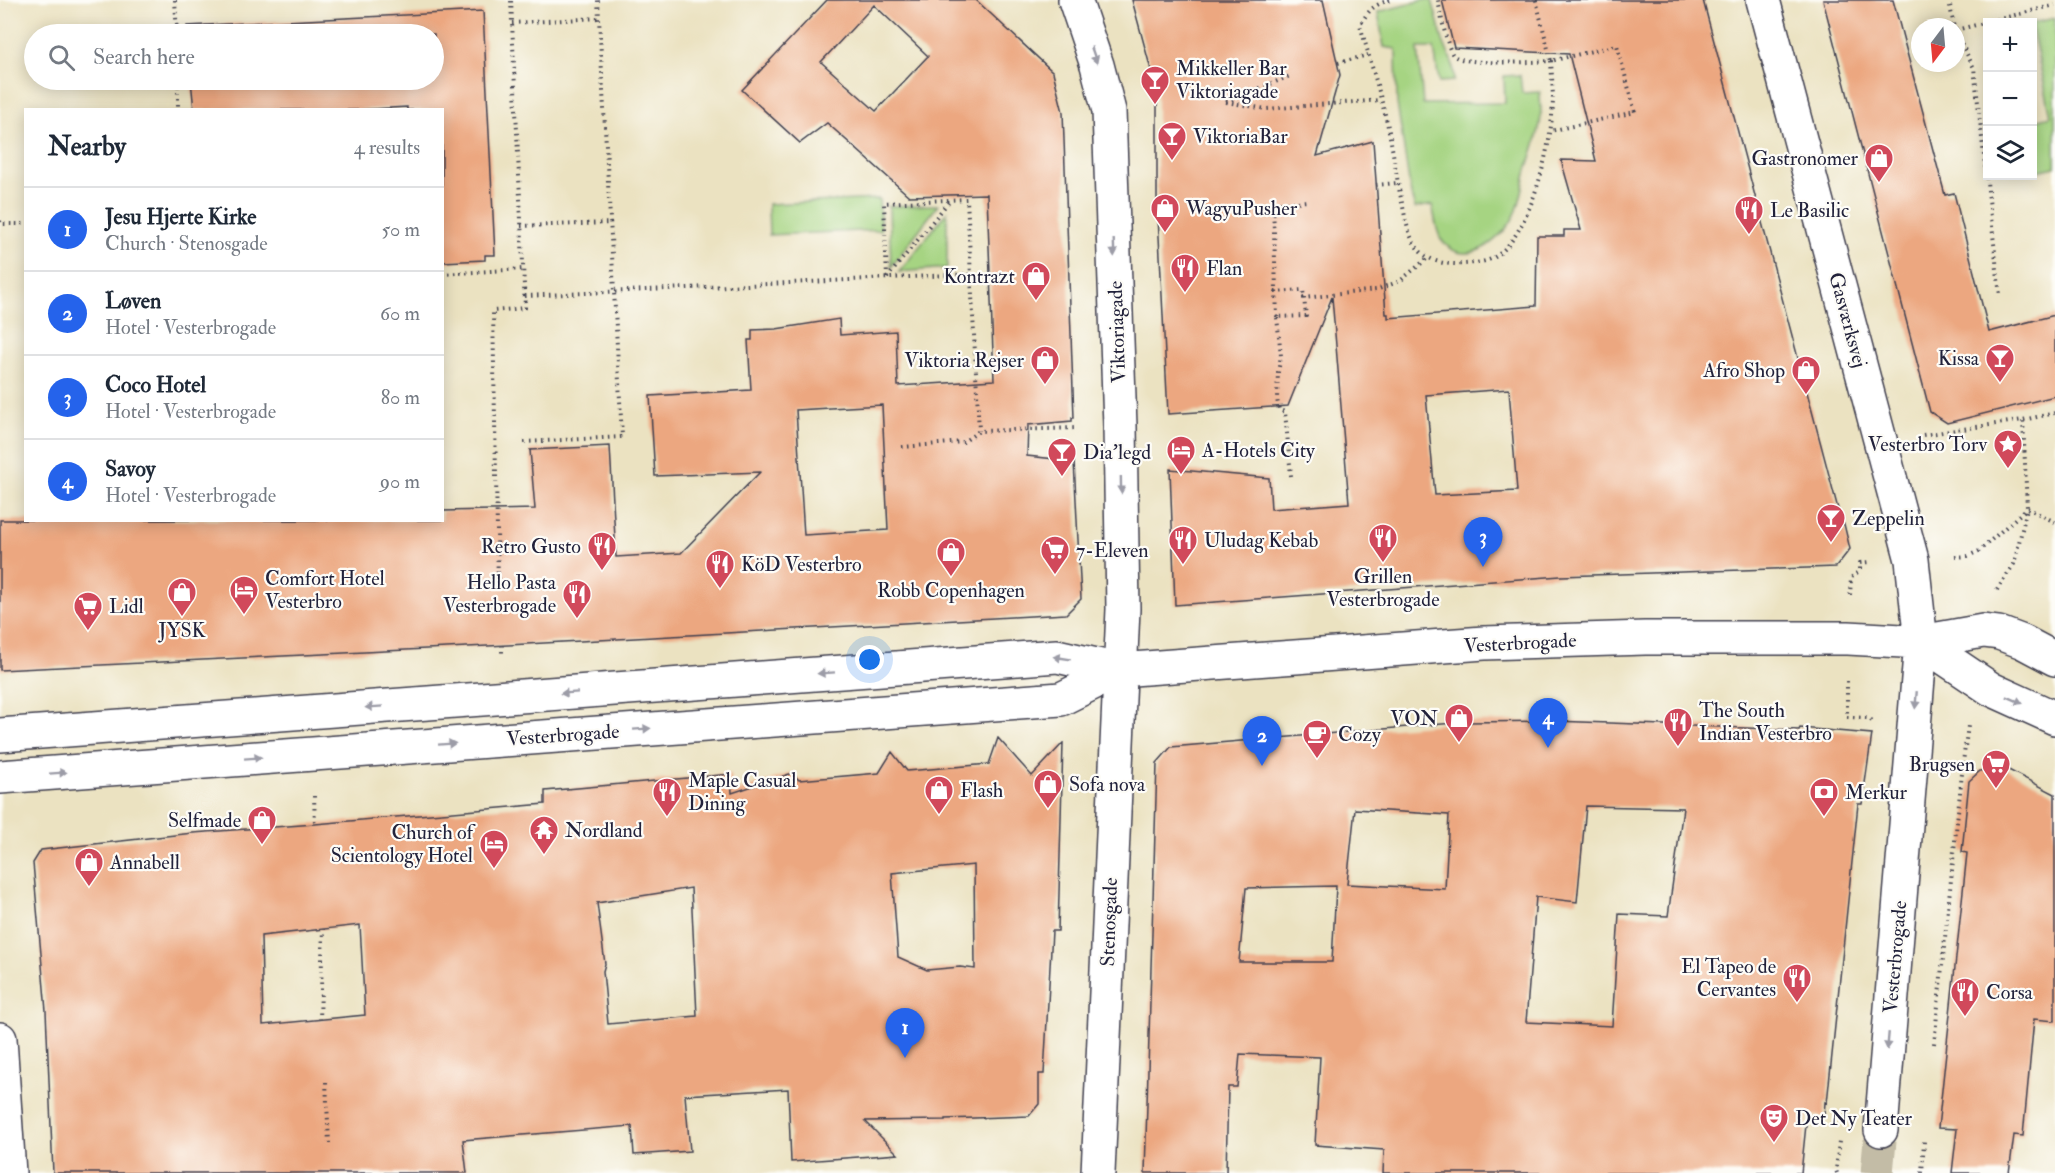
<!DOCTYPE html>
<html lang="en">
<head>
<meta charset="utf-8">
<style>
	body { margin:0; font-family:"IM FELL Double Pica",serif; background:#f6f6f7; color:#1f2937 }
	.controls { position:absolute; right:18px; top:18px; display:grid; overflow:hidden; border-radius:0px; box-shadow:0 3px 15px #0003 }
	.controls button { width:54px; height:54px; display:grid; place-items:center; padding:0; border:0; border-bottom:2px solid #e0e1e3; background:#fff; color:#1f2937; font:30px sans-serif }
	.compass { position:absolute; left:1911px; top:18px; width:54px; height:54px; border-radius:50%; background:#fff; box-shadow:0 3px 15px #0003; rotate:196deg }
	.you { position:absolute; left:870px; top:660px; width:21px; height:21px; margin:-15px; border:4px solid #fff; border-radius:50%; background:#1a73e8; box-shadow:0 0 0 9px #1a73e833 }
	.badge { display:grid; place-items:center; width:39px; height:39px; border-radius:50%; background:#2563eb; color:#fff; font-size:20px; font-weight:700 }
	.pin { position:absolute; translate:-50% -50px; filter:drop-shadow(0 2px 3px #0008) }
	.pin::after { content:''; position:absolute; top:32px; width:21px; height:18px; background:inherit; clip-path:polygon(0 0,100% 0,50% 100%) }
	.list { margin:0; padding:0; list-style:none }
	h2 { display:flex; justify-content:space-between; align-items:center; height:78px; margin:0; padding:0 24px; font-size:26px }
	h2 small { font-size:20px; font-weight:400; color:#747a83 }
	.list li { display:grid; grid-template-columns:39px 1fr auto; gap:18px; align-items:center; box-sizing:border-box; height:84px; padding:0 24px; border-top:2px solid #e0e1e3 }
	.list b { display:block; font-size:22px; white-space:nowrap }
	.list p { margin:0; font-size:20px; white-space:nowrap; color:#747a83 }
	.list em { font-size:20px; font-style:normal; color:#747a83 }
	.icon { flex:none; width:33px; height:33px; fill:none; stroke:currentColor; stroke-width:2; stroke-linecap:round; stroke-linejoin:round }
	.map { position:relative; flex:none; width:2055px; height:1173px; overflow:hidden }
	.search { position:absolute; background:#fff; box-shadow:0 3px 15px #0003; left:24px; top:24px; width:420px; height:66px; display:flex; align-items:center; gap:15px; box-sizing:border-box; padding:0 21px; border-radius:33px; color:#747a83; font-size:22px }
	.panel { position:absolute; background:#fff; box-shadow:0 3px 15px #0003; left:24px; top:108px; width:420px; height:414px; border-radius:0px }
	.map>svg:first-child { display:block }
	.green { fill:#a6d482; stroke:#647b5e; stroke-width:1.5 }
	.building { fill:#eca780; fill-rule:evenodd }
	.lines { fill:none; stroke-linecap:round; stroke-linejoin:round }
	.minor-tunnel { stroke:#c3bca6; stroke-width:33; stroke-dasharray:33 16; stroke-linecap:butt }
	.minor-casing { stroke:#403f4f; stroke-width:36 }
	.path { stroke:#403f4f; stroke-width:4; stroke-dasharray:1.5 4.5; stroke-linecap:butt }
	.minor { stroke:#fff; stroke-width:33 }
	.oneway { fill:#9c9ca7 }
	.labels { text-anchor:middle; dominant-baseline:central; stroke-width:4.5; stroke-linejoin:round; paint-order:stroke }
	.poi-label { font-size:20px; fill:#22223b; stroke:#fdfcf7; text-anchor:start }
	.street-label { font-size:20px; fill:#22223b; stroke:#fdfcf7 }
</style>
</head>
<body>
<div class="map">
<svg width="2055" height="1173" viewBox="0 0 2055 1173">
	<rect width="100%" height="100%" fill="#fdfcf7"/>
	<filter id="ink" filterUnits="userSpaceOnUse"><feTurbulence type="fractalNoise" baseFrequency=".0167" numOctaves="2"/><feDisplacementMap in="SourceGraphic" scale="12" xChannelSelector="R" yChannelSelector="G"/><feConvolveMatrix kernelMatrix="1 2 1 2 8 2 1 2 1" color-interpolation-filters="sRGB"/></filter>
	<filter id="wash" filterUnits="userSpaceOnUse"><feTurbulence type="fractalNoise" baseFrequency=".008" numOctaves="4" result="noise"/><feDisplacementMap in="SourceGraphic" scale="24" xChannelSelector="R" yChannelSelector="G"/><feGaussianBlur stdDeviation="1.35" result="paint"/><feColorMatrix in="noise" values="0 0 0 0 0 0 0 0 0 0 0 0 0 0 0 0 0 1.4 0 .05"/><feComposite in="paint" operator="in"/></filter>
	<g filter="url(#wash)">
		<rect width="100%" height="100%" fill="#ebe2c1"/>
		<!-- green -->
		<path class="green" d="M1424,0H1432L1443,41L1453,65L1454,81L1439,82L1434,48H1418L1423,104L1505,103L1504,76L1520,75L1522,93L1540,92C1540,100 1541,108 1541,115C1540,135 1531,155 1526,174C1523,186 1521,199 1517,210C1508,234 1470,270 1445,244C1436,236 1435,216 1432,205L1415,208L1411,195L1397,103L1396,49L1384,47L1378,12Z
			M2055,18V167L2033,172V121L2051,116L2033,33V23Z
			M879,199L881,230L769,235L768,204Z
			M938,205L891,267L889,206Z
			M947,212V268L899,272Z"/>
		<g id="blocks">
			<!-- building -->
			<path class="building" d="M827,0H976L1053,72L1063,112L1074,418H1072V421L1028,425L1027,456L1074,461L1081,599L1066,614L508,645L0,670V520H442V511L535,509L530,450L610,446L616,557L681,553L760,472L655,476L650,396L751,390L748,340H752V330L776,329L839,319L840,335L896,331L898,386L994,380L987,194L909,196L827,123L800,143L742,90ZM874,5L928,56L876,111L821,62ZM882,405L888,530L804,535L796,410Z
				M1132,0H1323L1340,75L1317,156L1373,141L1386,314H1388V318L1536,306L1537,236H1564V230H1581L1561,160L1596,161L1569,54L1454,48L1442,0H1703L1842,524H1844L1850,549L1836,567L1561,576L1175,605L1170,469L1269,478L1271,509L1349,503L1332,297L1288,406L1168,414L1157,197V92ZM1509,389L1517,491L1435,495L1426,395Z
				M1823,0H1893L1945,195L1954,193L1989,332L2055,315V396L1947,423L1930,412Z
				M483,11L495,255H485V260L442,262V110H407V107L355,110H194L191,80H434V34H187V26Z
				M1554,721L1799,730L1800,728L1872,734L1862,804H1858L1827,1103L1825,1102L1824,1117L1807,1115L1801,1173H1383L1384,1150L1315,1145L1320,1057L1240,1054L1237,1087H1228L1226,1173H1145L1157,763L1171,747L1466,722ZM1586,806L1683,808L1668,916L1619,914L1612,1026L1526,1022L1536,897L1577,902ZM1355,809L1449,815L1445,889L1347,884ZM1336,886L1332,962H1239L1246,888Z
				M998,738L1032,776L1063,743L1058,931H1052L1044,1074H1039V1104L1029,1116L945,1119V1120L865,1121L898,1154L791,1162L788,1089L685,1095L690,1151L634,1155L632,1126L463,1140L467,1173H53L46,1011L33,863L41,850L193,833L315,824L545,804V791L731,774L732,793L792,773L799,780L879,773L892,752L907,771L989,764ZM974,865L975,969L960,967L927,970L898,957L892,873ZM691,888L697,1016L608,1024L603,971L605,964L597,903ZM360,925L365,1015L263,1025L261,936Z
				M1997,764L2055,794V1021L2034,1019L2023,1136L2014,1135L2009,1173H1952L1957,1129L1938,1128L1967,853L1962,852L1969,781L1980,771Z"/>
		</g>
	</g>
	<g filter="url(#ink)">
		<use href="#blocks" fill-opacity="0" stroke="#403f4f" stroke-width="1.5"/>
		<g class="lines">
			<!-- minor-tunnel -->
			<path class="minor-tunnel" d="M1877,1173L1881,1130"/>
			<!-- minor casing -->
			<g class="minor-casing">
				<path id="minor" d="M1075,0L1097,65L1109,111L1120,426L1123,609L1098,1173
					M1763,0L1912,560L1921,642L1881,1130
					M1921,642L1991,689L2055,718
					M0,735L1057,656L1119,670L1484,643L1645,638H1848L1921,642L1983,631L1999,633L2023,642L2055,659
					M0,777L1061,699L1119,670
					M0,1039L9,1173"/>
			</g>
			<!-- path -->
			<path class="path" d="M175,0L177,34
				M1390,0C1373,5 1369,10 1360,25C1369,56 1378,87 1386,118C1393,147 1396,178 1403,207C1406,221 1408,234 1416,246C1427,262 1446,265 1464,264C1476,263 1490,262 1499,254C1530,230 1549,154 1552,116C1554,98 1552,79 1551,61C1534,62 1463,66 1453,55C1447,48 1440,11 1438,0
				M1536,0L1551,61L1617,45L1635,112L1550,131
				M1949,0L1954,27
				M512,23L599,18
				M1956,30L2055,5
				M1956,33L1974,68L2000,296
				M1338,63L1368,55
				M178,80V110
				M1226,102L1266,109L1381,100
				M1226,102L1290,76
				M1376,185L1397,183
				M1240,210L1273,204
				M0,221L1,224H26
				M521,226L611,223
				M442,274L523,269
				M887,278L884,203L967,199L979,431
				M887,278L950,200
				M1275,292L1303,290L1304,298
				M525,296L971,274
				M1277,317L1273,204L1308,201
				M1923,435L2023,420L2055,413
				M524,442L622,437L598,0
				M902,447L963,442L979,431L1077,428
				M1291,476L1285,412L1279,410L1277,399L1278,372L1281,356L1277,317L1306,316L1304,298L1376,290L1400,281L1429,257
				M1955,557L1968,556L1979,551L2027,508L2055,522
				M498,585L493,311L525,308L511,0
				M1997,590L2014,564L2027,508L2023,420
				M1850,595L1851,578L1860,570V563L1869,562
				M502,645V656
				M1847,681V717L1867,718L1872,721
				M314,796L315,824
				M320,1020L323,929
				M1934,1044L1964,754L1968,726
				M326,1082L329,1143
				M1837,1173L1836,1170L1839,1141
				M1922,1173L1924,1141"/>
			<!-- minor -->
			<use href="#minor" class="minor"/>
		</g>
		<!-- one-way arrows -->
		<defs><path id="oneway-solid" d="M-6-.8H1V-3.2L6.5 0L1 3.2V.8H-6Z" transform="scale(1.5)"/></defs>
		<g class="oneway">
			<use href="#oneway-solid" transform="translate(1094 55) rotate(71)"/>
			<use href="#oneway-solid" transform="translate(1114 248) rotate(88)"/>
			<use href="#oneway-solid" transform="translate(1121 485) rotate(89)"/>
			<use href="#oneway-solid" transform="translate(1062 658) rotate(-171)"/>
			<use href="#oneway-solid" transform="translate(826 673) rotate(176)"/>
			<use href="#oneway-solid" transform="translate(569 693) rotate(176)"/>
			<use href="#oneway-solid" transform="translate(1916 700) rotate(95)"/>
			<use href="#oneway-solid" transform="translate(2015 700) rotate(24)"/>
			<use href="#oneway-solid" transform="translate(374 707) rotate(176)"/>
			<use href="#oneway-solid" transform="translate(642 729) rotate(-4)"/>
			<use href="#oneway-solid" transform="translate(447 744) rotate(-4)"/>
			<use href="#oneway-solid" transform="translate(253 758) rotate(-4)"/>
			<use href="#oneway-solid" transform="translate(58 773) rotate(-4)"/>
			<use href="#oneway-solid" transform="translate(1888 1041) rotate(95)"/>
		</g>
	</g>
	<!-- icons -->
	<defs>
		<g id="bar-pin" transform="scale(1.5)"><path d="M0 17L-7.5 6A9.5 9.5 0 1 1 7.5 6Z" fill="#d1495b" stroke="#fdfcf7"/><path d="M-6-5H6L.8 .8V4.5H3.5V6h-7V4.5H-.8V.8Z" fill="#fff"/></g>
		<g id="shop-pin" transform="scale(1.5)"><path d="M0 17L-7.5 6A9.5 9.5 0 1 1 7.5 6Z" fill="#d1495b" stroke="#fdfcf7"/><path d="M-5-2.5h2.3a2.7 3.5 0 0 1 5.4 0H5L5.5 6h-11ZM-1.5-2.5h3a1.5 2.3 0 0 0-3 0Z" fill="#fff"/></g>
		<g id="restaurant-pin" transform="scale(1.5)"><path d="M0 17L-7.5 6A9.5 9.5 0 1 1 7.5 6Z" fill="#d1495b" stroke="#fdfcf7"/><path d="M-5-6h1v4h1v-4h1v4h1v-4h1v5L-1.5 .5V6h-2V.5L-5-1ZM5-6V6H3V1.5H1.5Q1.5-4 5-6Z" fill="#fff"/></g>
		<g id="sight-pin" transform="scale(1.5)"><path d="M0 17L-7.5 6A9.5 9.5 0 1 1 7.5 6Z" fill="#d1495b" stroke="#fdfcf7"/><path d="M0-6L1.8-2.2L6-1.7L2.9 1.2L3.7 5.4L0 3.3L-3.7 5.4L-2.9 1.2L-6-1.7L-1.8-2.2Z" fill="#fff"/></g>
		<g id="hotel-pin" transform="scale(1.5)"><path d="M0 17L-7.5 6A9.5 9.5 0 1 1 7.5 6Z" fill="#d1495b" stroke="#fdfcf7"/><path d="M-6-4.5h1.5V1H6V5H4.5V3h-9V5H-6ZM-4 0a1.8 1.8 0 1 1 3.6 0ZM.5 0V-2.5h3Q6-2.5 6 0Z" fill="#fff"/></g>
		<g id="supermarket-pin" transform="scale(1.5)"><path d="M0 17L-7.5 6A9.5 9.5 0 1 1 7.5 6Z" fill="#d1495b" stroke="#fdfcf7"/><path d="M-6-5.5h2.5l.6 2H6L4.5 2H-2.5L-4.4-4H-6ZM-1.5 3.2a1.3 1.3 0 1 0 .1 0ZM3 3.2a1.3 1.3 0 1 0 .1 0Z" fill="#fff"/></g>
		<g id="cafe-pin" transform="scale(1.5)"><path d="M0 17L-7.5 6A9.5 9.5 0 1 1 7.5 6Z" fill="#d1495b" stroke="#fdfcf7"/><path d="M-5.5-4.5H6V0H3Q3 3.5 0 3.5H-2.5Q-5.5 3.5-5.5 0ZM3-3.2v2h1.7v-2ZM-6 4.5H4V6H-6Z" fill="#fff"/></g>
		<g id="bank-pin" transform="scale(1.5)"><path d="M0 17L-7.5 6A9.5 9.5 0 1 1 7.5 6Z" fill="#d1495b" stroke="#fdfcf7"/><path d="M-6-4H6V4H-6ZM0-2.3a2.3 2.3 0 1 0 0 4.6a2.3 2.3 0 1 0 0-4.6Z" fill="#fff"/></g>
		<g id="temple-pin" transform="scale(1.5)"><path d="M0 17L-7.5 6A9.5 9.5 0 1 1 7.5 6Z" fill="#d1495b" stroke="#fdfcf7"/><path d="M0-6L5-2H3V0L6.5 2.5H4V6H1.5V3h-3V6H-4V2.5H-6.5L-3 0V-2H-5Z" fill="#fff"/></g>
		<g id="theatre-pin" transform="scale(1.5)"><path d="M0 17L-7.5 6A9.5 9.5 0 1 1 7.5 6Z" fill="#d1495b" stroke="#fdfcf7"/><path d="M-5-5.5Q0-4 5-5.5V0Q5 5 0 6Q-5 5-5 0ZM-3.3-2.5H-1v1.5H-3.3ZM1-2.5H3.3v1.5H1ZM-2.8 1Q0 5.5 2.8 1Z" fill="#fff"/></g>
	</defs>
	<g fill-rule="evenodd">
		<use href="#bar-pin" x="1155" y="80"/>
		<use href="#bar-pin" x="1172" y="136"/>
		<use href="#shop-pin" x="1879" y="158"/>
		<use href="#shop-pin" x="1165" y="208"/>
		<use href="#restaurant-pin" x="1749" y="210"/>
		<use href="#restaurant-pin" x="1185" y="268"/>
		<use href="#shop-pin" x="1036" y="276"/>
		<use href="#bar-pin" x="2000" y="358"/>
		<use href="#shop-pin" x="1045" y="360"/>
		<use href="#shop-pin" x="1806" y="370"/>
		<use href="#sight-pin" x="2008" y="444"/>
		<use href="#hotel-pin" x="1181" y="450"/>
		<use href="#bar-pin" x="1062" y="452"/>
		<use href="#bar-pin" x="1831" y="518"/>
		<use href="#restaurant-pin" x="1383" y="538"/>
		<use href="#restaurant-pin" x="1183" y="540"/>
		<use href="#restaurant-pin" x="602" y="546"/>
		<use href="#supermarket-pin" x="1055" y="550"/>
		<use href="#shop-pin" x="951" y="552"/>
		<use href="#restaurant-pin" x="720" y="564"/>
		<use href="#hotel-pin" x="244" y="590"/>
		<use href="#shop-pin" x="182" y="592"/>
		<use href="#restaurant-pin" x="577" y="594"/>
		<use href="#supermarket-pin" x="88" y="606"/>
		<use href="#shop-pin" x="1459" y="718"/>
		<use href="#restaurant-pin" x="1678" y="722"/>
		<use href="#cafe-pin" x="1317" y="734"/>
		<use href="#supermarket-pin" x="1996" y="764"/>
		<use href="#shop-pin" x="1048" y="784"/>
		<use href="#shop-pin" x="939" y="790"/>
		<use href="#restaurant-pin" x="667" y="792"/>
		<use href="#bank-pin" x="1824" y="792"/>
		<use href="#shop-pin" x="262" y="820"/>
		<use href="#temple-pin" x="544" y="830"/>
		<use href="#hotel-pin" x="494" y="844"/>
		<use href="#shop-pin" x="89" y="862"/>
		<use href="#restaurant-pin" x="1797" y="978"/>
		<use href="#restaurant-pin" x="1965" y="992"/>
		<use href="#theatre-pin" x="1774" y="1118"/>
	</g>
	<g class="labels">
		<!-- poi labels -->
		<g class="poi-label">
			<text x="1176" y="68">Mikkeller Bar<tspan x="1176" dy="23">Viktoriagade</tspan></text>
			<text x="1193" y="136">ViktoriaBar</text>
			<text x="1858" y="158" text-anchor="end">Gastronomer</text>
			<text x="1186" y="208">WagyuPusher</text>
			<text x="1770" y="210">Le Basilic</text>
			<text x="1206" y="268">Flan</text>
			<text x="1015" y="276" text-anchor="end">Kontrazt</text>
			<text x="1979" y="358" text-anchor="end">Kissa</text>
			<text x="1024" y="360" text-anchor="end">Viktoria Rejser</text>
			<text x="1785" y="370" text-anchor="end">Afro Shop</text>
			<text x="1987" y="444" text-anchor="end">Vesterbro Torv</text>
			<text x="1202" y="450">A-Hotels City</text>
			<text x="1083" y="452">Dia'legd</text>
			<text x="1852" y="518">Zeppelin</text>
			<text x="1204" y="540">Uludag Kebab</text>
			<text x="581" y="546" text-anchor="end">Retro Gusto</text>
			<text x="1076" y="550">7-Eleven</text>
			<text x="741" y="564">KöD Vesterbro</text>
			<text x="1383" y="576" text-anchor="middle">Grillen<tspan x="1383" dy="23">Vesterbrogade</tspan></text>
			<text x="265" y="578">Comfort Hotel<tspan x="265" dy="23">Vesterbro</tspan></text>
			<text x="556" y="582" text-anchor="end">Hello Pasta<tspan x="556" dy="23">Vesterbrogade</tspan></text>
			<text x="951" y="590" text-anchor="middle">Robb Copenhagen</text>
			<text x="109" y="606">Lidl</text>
			<text x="182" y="630" text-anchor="middle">JYSK</text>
			<text x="1699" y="710">The South<tspan x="1699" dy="23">Indian Vesterbro</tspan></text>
			<text x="1438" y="718" text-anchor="end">VON</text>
			<text x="1338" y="734">Cozy</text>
			<text x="1975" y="764" text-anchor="end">Brugsen</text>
			<text x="688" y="780">Maple Casual<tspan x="688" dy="23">Dining</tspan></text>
			<text x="1069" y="784">Sofa nova</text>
			<text x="960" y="790">Flash</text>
			<text x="1845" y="792">Merkur</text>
			<text x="241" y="820" text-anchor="end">Selfmade</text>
			<text x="565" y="830">Nordland</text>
			<text x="473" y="832" text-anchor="end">Church of<tspan x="473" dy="23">Scientology Hotel</tspan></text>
			<text x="110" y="862">Annabell</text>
			<text x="1776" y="966" text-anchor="end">El Tapeo de<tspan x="1776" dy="23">Cervantes</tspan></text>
			<text x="1986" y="992">Corsa</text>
			<text x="1795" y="1118">Det Ny Teater</text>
		</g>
		<!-- street labels -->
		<g class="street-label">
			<text transform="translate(1848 320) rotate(75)">Gasværksvej</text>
			<text transform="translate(1117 332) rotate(-92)">Viktoriagade</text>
			<text transform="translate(1520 643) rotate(-3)">Vesterbrogade</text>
			<text transform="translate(563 735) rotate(-4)">Vesterbrogade</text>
			<text transform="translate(1109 922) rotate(-88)">Stenosgade</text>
			<text transform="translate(1895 957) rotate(-85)">Vesterbrogade</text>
		</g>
	</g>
</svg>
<div class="controls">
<button>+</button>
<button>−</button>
<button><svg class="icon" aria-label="layers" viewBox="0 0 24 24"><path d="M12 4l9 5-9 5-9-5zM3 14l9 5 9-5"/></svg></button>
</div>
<svg class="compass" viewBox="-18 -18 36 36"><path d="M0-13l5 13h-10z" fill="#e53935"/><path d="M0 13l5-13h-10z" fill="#747a83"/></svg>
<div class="you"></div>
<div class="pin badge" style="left:905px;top:1058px">1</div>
<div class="pin badge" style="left:1262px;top:766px">2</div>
<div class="pin badge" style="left:1483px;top:567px">3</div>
<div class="pin badge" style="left:1548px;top:748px">4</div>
<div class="search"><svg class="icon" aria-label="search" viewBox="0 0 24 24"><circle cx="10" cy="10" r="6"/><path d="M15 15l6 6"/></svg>Search here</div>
<section class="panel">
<h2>Nearby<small>4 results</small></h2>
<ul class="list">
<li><span class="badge">1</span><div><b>Jesu Hjerte Kirke</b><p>Church · Stenosgade</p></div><em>50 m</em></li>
<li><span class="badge">2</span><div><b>Løven</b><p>Hotel · Vesterbrogade</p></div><em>60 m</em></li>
<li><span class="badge">3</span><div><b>Coco Hotel</b><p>Hotel · Vesterbrogade</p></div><em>80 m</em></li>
<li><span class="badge">4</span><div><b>Savoy</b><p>Hotel · Vesterbrogade</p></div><em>90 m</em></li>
</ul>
</section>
</div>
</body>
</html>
